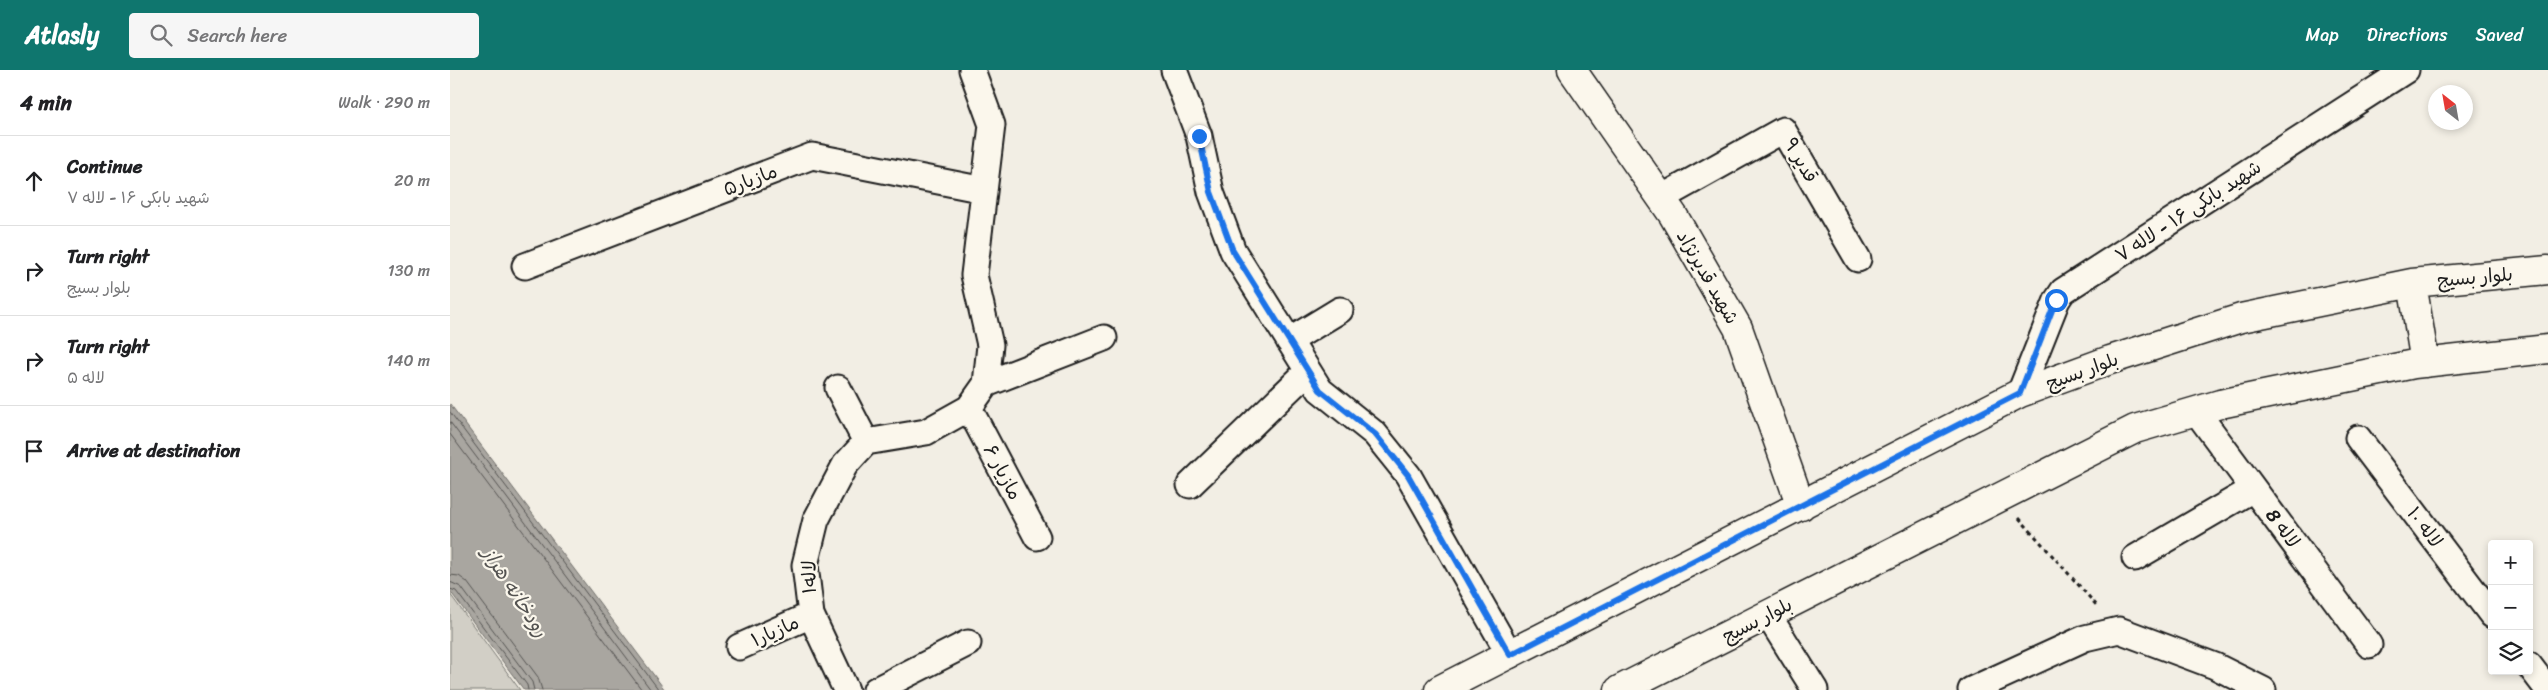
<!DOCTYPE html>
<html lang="en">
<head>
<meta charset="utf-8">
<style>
	body { margin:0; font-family:Sriracha,"Playpen Sans Arabic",sans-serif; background:#f6f6f6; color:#202124 }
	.controls { position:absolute; right:15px; bottom:15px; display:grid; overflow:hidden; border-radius:5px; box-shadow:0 2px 8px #0003 }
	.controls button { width:45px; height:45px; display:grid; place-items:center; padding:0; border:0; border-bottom:1px solid #e0e0e0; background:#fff; color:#202124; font:25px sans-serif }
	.compass { position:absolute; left:1978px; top:15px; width:45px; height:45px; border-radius:50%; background:#fff; box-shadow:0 2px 8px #0003; rotate:329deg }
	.stop { position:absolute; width:15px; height:15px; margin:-11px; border:4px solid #1a73e8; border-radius:50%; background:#fff }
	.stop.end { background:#1a73e8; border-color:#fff; box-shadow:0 1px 5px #0008 }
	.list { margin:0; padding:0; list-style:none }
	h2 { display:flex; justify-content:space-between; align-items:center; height:65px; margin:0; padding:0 20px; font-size:21px }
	h2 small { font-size:16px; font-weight:400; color:#757577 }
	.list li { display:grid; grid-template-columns:32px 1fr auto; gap:15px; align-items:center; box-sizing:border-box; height:90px; padding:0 20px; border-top:1px solid #e0e0e0 }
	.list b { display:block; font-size:19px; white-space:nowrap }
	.list p { margin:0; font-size:16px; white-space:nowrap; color:#757577 }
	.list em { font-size:16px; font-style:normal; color:#757577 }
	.icon { flex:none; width:28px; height:28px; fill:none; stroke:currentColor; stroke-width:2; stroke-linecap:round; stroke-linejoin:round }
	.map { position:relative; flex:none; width:2098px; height:620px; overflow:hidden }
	header { display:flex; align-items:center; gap:30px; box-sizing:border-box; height:70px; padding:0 25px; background:#0f766e; color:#fff }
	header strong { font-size:24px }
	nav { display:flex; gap:28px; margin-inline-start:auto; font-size:18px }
	.search { width:350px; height:45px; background:#f6f6f6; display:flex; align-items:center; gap:12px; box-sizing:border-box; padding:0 18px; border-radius:5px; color:#757577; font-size:19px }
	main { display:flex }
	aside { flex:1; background:#fff }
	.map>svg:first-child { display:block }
	.green { fill:#d2cfc6; stroke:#777671 }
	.water { fill:#a9a6a0; stroke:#716f6b }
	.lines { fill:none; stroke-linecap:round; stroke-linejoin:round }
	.shore { stroke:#545351; stroke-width:1 }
	.minor-casing { stroke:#1c1c1c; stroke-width:29 }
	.tertiary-casing { stroke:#1c1c1c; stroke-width:31 }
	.primary-casing { stroke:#1c1c1c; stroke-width:31 }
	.path { stroke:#1c1c1c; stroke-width:3; stroke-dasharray:4 4; stroke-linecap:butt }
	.minor { stroke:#fbf7ec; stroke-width:25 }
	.tertiary { stroke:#fbf7ec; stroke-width:28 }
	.primary { stroke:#fbf7ec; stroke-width:28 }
	.route { stroke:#1a73e8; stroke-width:6 }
	.labels { text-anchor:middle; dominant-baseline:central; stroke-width:4.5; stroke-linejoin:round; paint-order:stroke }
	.street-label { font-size:19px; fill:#1c1c1c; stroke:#fbf7ec }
	.water-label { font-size:20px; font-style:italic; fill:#545351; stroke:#fbf7ec }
</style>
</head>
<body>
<header>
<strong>Atlasly</strong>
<div class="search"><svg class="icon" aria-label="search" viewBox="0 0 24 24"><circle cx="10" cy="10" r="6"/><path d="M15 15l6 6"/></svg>Search here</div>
<nav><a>Map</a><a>Directions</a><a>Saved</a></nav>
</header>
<main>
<aside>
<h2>4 min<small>Walk · 290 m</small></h2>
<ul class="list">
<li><svg class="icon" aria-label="ahead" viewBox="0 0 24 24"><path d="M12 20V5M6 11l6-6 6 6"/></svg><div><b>Continue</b><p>شهید بابکی ۱۶ - لاله ۷</p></div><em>20 m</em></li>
<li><svg class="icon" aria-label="right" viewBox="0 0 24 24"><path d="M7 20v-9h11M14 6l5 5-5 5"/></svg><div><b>Turn right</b><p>بلوار بسیج</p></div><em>130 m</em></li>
<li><svg class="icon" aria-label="right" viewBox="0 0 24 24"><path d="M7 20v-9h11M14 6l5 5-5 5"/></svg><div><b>Turn right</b><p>لاله ۵</p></div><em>140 m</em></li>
<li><svg class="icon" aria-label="arrive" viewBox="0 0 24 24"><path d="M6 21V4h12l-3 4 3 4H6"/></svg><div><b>Arrive at destination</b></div></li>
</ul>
</aside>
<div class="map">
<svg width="2098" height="620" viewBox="0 0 2098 620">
	<rect width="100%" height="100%" fill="#f2eee4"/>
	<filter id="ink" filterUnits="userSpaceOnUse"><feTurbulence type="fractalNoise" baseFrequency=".02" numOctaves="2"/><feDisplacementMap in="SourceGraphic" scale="10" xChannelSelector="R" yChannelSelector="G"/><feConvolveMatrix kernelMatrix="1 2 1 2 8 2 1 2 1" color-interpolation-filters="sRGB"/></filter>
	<g filter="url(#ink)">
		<!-- green -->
		<path class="green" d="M0,524L70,620H0Z"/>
		<!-- water -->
		<path class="water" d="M0,334L215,620H74L0,521Z"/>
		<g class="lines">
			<!-- shore -->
			<path class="shore" d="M0,342L209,620
				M0,352L201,620
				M0,364L192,620
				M0,505L9,506L17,512L88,607L92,620
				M0,512L11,517L82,612L84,620
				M0,519L6,521L77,615L78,620"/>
			<!-- minor casing -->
			<g class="minor-casing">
				<path id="minor" d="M724,0L749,66L761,122L783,181L870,320L925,364L958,405L1060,585
					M1211,128L1333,60L1408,189
					M75,196L362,86L534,120
					M839,271L890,240
					M536,314L654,268
					M388,318L416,372
					M1570,323L1607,230L1613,221L1956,0
					M519,338L587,467
					M1746,341L1919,575
					M1908,368L2042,545
					M416,372L476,362L519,338L536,314L540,275L524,205L542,55L522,0
					M740,415L858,301
					M1685,488L1803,419
					M1318,545L1365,620
					M289,577L361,545
					M2079,595L2095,616
					M396,620L361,545L355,495L366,450L395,395L416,372
					M426,620L518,573
					M1521,620L1635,568L1669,560L1765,596L1813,620"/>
			</g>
			<!-- tertiary casing -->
			<g class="tertiary-casing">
				<path id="tertiary" d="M1122,0L1223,145L1288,258L1351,436"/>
			</g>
			<!-- primary casing -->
			<g class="primary-casing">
				<path id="primary" d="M1962,213L1975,293
					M989,620L1570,323L1660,290L1791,248L1962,213L2098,200
					M1169,620L1685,359L1770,334L1964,294L2098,279"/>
			</g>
			<!-- path -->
			<path class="path" d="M1569,448L1648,537"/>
			<!-- minor -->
			<use href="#minor" class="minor"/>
			<!-- tertiary -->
			<use href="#tertiary" class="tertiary"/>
			<!-- primary -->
			<use href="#primary" class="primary"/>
		</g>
	</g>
	<g class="lines" filter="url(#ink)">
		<!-- route -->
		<path class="route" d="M749,66L761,122L783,181L870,320L925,364L958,405L1060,585L1570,323L1606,230"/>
	</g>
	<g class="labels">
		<!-- street labels -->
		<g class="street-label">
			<text transform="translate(1351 90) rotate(60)">قدیر ۹</text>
			<text transform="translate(300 110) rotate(-21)">مازیار۵</text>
			<text transform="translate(1738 141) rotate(-33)">شهید بابکی ۱۶ - لاله ۷</text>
			<text transform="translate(1258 207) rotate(60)">شهید قدیرنژاد</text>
			<text transform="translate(2025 207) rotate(-5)">بلوار بسیج</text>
			<text transform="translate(1632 301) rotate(-20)">بلوار بسیج</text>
			<text transform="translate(553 402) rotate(62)">مازیار ۶</text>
			<text transform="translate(1975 457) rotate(53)">لاله ۱۰</text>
			<text transform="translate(1833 458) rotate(54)">لاله 8</text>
			<text transform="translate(359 507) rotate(-91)">لاله۱</text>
			<text transform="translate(1307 550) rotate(-27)">بلوار بسیج</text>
			<text transform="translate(325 561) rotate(-24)">مازیار۱</text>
		</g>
		<!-- water labels -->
		<g class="water-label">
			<text transform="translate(65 522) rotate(57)">رودخانه هراز</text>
		</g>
	</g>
</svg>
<div class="controls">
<button>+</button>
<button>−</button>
<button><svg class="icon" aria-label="layers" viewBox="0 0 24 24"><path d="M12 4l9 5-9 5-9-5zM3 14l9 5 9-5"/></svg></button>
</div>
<svg class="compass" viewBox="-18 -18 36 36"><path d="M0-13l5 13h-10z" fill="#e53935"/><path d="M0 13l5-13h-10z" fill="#757577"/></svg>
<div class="stop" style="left:1606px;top:230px"></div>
<div class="stop end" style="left:749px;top:66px"></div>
</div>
</main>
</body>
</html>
